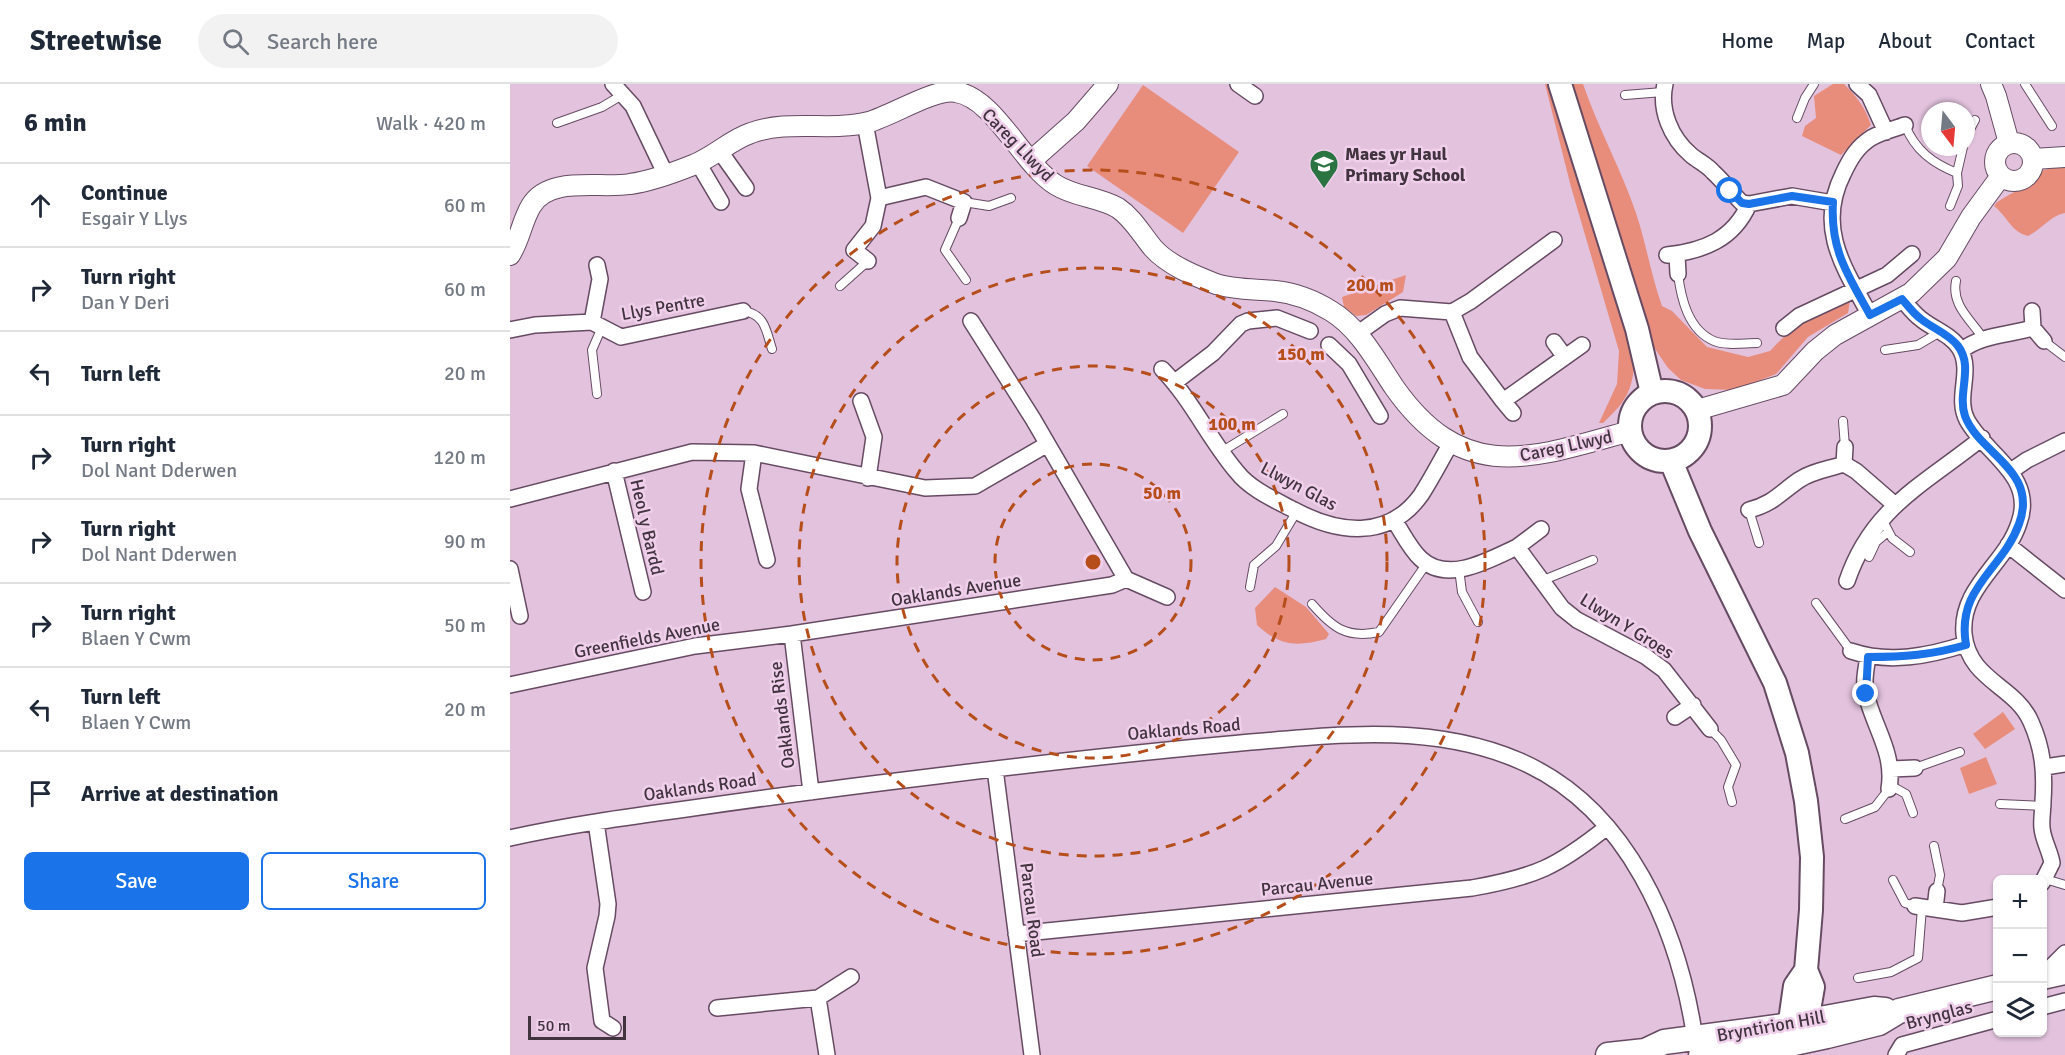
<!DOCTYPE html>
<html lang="en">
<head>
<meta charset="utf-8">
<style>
	body { margin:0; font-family:Signika,sans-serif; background:#f2f2f3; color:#1f2937 }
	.controls { position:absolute; right:18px; bottom:18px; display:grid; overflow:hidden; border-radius:9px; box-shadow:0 2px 4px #0004 }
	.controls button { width:54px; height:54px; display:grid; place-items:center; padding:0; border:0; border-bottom:2px solid #e0e1e3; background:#fff; color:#1f2937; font:30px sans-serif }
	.compass { position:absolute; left:1411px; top:18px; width:54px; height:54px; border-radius:50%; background:#fff; box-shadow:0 2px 4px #0004; rotate:164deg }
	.scale { position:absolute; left:18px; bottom:15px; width:98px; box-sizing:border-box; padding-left:6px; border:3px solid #41343f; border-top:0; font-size:16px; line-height:21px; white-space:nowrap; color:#41343f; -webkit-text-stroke:4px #f0cfeb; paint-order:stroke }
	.stop { position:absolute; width:18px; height:18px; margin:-14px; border:4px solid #1a73e8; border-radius:50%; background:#fff }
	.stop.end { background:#1a73e8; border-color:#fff; box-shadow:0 2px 6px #0008 }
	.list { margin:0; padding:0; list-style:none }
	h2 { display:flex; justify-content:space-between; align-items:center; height:78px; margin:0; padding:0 24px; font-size:26px }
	h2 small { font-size:20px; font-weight:400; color:#747a83 }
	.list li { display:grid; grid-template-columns:39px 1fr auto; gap:18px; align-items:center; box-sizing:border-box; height:84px; padding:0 24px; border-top:2px solid #e0e1e3 }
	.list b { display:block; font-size:22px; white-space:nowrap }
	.list p { margin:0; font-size:20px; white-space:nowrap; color:#747a83 }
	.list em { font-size:20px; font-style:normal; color:#747a83 }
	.actions { display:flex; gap:12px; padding:18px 24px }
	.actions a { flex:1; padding:14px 0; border:2px solid #1a73e8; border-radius:9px; text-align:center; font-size:21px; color:#1a73e8 }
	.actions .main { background:#1a73e8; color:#fff }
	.icon { flex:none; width:33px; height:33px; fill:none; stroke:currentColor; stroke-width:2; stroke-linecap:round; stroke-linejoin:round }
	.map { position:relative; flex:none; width:1555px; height:971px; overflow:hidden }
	header { display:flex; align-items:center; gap:36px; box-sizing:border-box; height:84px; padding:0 30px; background:#fff; border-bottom:2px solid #e0e1e3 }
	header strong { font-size:28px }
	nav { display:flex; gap:33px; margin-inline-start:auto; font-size:21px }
	.search { width:420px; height:54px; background:#f2f2f3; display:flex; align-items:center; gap:15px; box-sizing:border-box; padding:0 21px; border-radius:33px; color:#747a83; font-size:22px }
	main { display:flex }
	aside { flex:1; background:#fff }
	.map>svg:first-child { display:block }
	.green { fill:#e88d7c }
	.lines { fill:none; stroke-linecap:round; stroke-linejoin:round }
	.service-casing { stroke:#664b63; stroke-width:10 }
	.minor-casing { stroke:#664b63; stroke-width:18 }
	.tertiary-casing { stroke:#664b63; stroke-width:22 }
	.secondary-casing { stroke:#664b63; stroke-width:26 }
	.primary-casing { stroke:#664b63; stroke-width:27 }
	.service { stroke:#fff; stroke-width:8 }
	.minor { stroke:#fff; stroke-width:15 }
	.tertiary { stroke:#fff; stroke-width:20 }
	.secondary { stroke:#fff; stroke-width:22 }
	.primary { stroke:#fff; stroke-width:24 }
	.route { stroke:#1a73e8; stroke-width:8 }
	.ring { fill:none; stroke:#b64e1b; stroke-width:3; stroke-dasharray:10 8 }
	.labels { text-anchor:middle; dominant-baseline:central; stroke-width:5; stroke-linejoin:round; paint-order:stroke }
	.street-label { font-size:18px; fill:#41343f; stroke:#f0cfeb }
	.poi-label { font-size:18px; font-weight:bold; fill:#41343f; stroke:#f0cfeb; text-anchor:start }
	.centre { fill:#b64e1b; stroke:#f0cfeb; stroke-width:3 }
	.ring-label { font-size:18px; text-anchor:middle; font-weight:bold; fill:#b64e1b; stroke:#f0cfeb; stroke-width:5; stroke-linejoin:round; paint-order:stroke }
</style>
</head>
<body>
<header>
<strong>Streetwise</strong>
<div class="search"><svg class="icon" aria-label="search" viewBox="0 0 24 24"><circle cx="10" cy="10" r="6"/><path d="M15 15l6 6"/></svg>Search here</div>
<nav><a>Home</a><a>Map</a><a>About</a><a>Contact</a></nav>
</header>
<main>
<aside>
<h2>6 min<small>Walk · 420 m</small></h2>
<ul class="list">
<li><svg class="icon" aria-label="ahead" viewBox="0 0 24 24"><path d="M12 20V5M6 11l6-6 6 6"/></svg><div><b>Continue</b><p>Esgair Y Llys</p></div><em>60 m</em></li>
<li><svg class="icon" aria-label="right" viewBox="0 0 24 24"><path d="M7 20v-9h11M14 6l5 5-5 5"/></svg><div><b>Turn right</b><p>Dan Y Deri</p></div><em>60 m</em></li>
<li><svg class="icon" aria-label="left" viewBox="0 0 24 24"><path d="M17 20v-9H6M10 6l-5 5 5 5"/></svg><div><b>Turn left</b></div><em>20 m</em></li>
<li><svg class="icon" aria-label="right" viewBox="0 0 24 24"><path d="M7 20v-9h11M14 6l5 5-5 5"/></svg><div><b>Turn right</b><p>Dol Nant Dderwen</p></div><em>120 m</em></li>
<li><svg class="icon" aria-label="right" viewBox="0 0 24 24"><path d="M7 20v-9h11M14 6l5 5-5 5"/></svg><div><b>Turn right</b><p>Dol Nant Dderwen</p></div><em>90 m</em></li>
<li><svg class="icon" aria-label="right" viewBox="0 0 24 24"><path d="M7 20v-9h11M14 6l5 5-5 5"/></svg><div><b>Turn right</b><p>Blaen Y Cwm</p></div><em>50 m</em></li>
<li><svg class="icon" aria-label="left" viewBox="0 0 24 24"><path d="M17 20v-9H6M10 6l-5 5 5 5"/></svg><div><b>Turn left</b><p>Blaen Y Cwm</p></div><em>20 m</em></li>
<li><svg class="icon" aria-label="arrive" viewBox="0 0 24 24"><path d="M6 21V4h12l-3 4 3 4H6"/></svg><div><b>Arrive at destination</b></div></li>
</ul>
<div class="actions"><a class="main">Save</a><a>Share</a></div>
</aside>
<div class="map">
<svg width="1555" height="971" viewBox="0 0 1555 971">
	<rect width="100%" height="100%" fill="#e2c2dd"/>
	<!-- green -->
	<path class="green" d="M1035,0H1040L1125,271C1123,305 1118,316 1093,339H1089L1107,300L1109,267L1061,103Z
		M1061,0H1073C1088,44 1111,85 1126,129C1136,159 1141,191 1152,222L1162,227L1197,263L1238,273L1260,267L1285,241L1340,216L1338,229L1298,253L1266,290L1225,306L1195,305L1171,296L1158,284L1143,262Z
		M1323,0H1334C1347,13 1355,23 1361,41L1331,71L1292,52L1295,42L1306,34L1304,12Z
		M633,1L729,68L673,149L577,82Z
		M1555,82V129C1540,132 1532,145 1518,152C1501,148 1497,132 1484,122L1487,118L1521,98L1533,86Z
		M896,191L893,208L856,231L846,232L834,223L832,213Z
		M765,503L796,523L819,550L816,555C786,563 770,562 747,541L745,524Z
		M1493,628L1505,645L1475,665L1463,650Z
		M1476,673L1487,700L1459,710L1450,684Z"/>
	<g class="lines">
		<!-- service casing -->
		<g class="service-casing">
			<path id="service" d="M1515,0L1542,42
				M1115,11L1153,8
				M1287,34L1295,14L1304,0
				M47,39L92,23L112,11
				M1395,41C1405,66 1422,79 1447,89L1453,63
				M1456,53L1465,36
				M454,118L479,122L501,114
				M1440,122L1448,102L1447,89
				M449,134L435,166L456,196
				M1168,190C1171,214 1178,246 1204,257C1216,262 1234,259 1247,259
				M1446,197C1441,221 1461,236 1473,254
				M330,202L358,177
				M233,227C255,230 256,246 262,265
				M1534,257L1555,273
				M1375,266L1408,261L1430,248
				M87,310L82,266L92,243
				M1333,337L1335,363
				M711,368L773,330
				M1239,426L1249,459
				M1372,435L1382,454L1400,468
				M1359,473L1366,458L1378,448
				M949,485L952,508L968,538
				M1031,497L1083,476
				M740,503L744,481L766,462L787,427
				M1306,519L1341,567
				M802,520C822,543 836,555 869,548L917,479
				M1200,645L1211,656L1226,681L1218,703L1222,718
				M1405,684L1450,668
				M1380,701L1396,710L1403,729
				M1490,720L1533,722
				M1335,735L1365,723L1379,705
				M1424,762L1430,791L1427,807
				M1535,795L1555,801
				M1383,796L1395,819L1405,822
				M1348,894L1381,888L1408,874L1412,824"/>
		</g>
		<!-- minor casing -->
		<g class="minor-casing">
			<path id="minor" d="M103,0L123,22L156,91
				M728,0L745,12
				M1155,0C1149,26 1161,54 1181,71C1188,77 1197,81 1203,88C1213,97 1222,109 1232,119L1239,120
				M1347,0L1359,11L1376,48
				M355,39L369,114L416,103L454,118L449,134
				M209,66L236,104
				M188,79L211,118
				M1167,170L1168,190
				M1157,171C1193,167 1223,156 1239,120L1282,112L1323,119
				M358,177L344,166L363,142L369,114
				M1392,215C1398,222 1404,230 1411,235C1423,245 1442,251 1450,265C1463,288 1445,313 1457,336C1476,371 1526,392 1509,439C1496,480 1450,503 1454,550C1459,597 1505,601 1521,638C1533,665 1535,688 1533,717C1533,726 1531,736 1532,744C1533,756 1540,767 1542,779L1532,799
				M1522,227L1523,244
				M942,228L960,273L993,317L1072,261
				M1360,231C1334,184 1306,144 1333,90C1340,75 1347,63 1361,54C1371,48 1384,45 1395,41
				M82,238L90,195L87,181
				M1274,244L1289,232L1377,191L1402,170
				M0,246L25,241L82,238L111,253L233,227
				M847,250L875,230L890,224L942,228L961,217L1044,156
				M1044,258L1055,273
				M819,261L839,280L870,332
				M1451,267C1470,251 1499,251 1523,244L1534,257
				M652,285C682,316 699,355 727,388C740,405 765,416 784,426C827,449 878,457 911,411C922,394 931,376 941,359
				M665,298L703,269L731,240L738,237L767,234L800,247
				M351,317L364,353L358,394
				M993,317L1003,329
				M244,369L239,405L257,476
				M1334,380L1335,363
				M104,387L133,508
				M1501,387L1517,376L1555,357
				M0,415L182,368L244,369L415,404L465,402L536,361
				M1239,426C1263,420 1270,409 1289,396C1302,387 1319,385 1334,380L1346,387L1384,420
				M884,436C892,448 900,465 911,475C938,500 979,476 1007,463L1052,524L1067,536L1135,572L1154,586L1200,645
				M1498,461L1555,506
				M1007,463L1031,445
				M0,485L10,532
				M616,495L657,513
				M1337,497C1362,423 1415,400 1472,354
				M282,550L301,708
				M1341,567C1379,580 1419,572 1456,560
				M1358,573C1356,585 1353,598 1356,610C1364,644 1385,669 1379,705
				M0,601L185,562L282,550L602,501L616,495L523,335L461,237
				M1165,633L1183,621
				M1535,683L1555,680
				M485,685L522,971
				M1381,685L1405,684
				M86,738L98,820L97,832L85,884L92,937L103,944
				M0,754C58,741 117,733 176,725C259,713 343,702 427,692C524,680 622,669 720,660C816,652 918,637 1010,677C1118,724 1169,846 1185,955
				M1405,822L1452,829L1488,823
				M1425,825L1427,807
				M506,850L962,804C1025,793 1047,783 1097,743
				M1532,892L1555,869
				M1532,923L1555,917
				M207,924L308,914
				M317,971L308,914L341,893
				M1386,971L1392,961L1488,935"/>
		</g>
		<!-- tertiary casing -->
		<g class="tertiary-casing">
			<path id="tertiary" d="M1481,0L1486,12L1499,59
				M1485 78a19 19 0 1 1 38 0a19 19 0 1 1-38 0Z
				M1523,75L1555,73
				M521,77L566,37L598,0
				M0,171C10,155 12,137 21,122C39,91 90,105 120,100C142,97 163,89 183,81C204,73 220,56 241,49C280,35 320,48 359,38C383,31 425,4 446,8C485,14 512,80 546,101C565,113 589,113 608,124C623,134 632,151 643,164C658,181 685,192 706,200C725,206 746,205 765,207C784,209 805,217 821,227C849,244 866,276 884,303C953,401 1020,375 1120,347
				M1187,326L1273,301L1305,267L1325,251L1401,209L1437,174L1461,133L1491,92"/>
		</g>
		<!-- secondary casing -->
		<g class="secondary-casing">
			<path id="secondary" d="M1050,0L1127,245L1142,309
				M1120 342a35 35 0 1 1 70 0a35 35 0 1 1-70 0Z
				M1161,377L1190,447L1265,599L1287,669L1296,717L1302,773L1301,826L1296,886L1285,902L1277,958
				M1294,955L1303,903L1296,886"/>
		</g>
		<!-- primary casing -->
		<g class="primary-casing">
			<path id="primary" d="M1532,893L1555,888
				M1098,971L1135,967L1154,958L1267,943L1364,925L1375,926
				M1191,971L1261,964L1317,952L1369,939L1389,927L1488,903"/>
		</g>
		<!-- service -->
		<use href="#service" class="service"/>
		<!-- minor -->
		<use href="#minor" class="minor"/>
		<!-- tertiary -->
		<use href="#tertiary" class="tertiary"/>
		<!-- secondary -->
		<use href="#secondary" class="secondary"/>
		<!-- primary -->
		<use href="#primary" class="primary"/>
	</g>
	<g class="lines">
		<!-- route -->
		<path class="route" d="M1220,107L1232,119L1239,120L1282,112L1323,118C1320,166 1338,191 1360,231L1392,215C1398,222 1404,230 1411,235C1422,244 1439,250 1448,262C1464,283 1447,309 1455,332C1469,370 1529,386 1509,440C1492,487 1446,503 1456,561C1422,571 1393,573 1358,573L1356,610"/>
	</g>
	<!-- distance rings -->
	<g class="ring">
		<circle cx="583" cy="478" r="98"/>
		<circle cx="583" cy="478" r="196"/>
		<circle cx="583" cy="478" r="294"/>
		<circle cx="583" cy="478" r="392"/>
	</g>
	<!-- icons -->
	<defs>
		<g id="school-pin" transform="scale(1.5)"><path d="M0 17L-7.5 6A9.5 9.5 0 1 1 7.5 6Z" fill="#2a7442" stroke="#f0cfeb"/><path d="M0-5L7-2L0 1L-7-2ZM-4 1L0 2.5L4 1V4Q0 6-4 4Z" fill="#fff"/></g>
	</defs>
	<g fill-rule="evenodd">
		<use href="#school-pin" x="814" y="80"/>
	</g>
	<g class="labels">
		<!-- street labels -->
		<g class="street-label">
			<text transform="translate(508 61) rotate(46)">Careg Llwyd</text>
			<text transform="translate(153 223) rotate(-10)">Llys Pentre</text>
			<text transform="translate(1056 362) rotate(-12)">Careg Llwyd</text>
			<text transform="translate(789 402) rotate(28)">Llwyn Glas</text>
			<text transform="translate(137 443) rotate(77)">Heol y Bardd</text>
			<text transform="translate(446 506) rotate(-9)">Oaklands Avenue</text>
			<text transform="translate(1117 542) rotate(32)">Llwyn Y Groes</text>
			<text transform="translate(137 554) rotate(-11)">Greenfields Avenue</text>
			<text transform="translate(272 631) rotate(-97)">Oaklands Rise</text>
			<text transform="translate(674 645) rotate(-5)">Oaklands Road</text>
			<text transform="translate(190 703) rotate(-8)">Oaklands Road</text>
			<text transform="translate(807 800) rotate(-6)">Parcau Avenue</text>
			<text transform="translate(522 826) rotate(83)">Parcau Road</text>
			<text transform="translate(1429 931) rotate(-15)">Brynglas</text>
			<text transform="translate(1261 942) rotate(-10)">Bryntirion Hill</text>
		</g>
		<!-- poi labels -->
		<g class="poi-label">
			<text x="835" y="70">Maes yr Haul<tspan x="835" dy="21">Primary School</tspan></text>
		</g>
	</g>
	<circle cx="583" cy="478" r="9" class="centre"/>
	<g class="ring-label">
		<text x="860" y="207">200 m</text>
		<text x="791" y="276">150 m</text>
		<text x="722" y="346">100 m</text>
		<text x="652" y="415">50 m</text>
	</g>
</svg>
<div class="controls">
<button>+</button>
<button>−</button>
<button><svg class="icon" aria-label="layers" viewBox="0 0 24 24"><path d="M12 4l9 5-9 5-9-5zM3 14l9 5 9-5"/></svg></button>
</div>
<svg class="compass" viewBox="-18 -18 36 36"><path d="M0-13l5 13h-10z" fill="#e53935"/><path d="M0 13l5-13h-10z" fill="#747a83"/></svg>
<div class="scale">50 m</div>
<div class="stop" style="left:1220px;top:107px"></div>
<div class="stop end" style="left:1356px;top:610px"></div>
</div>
</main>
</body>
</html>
